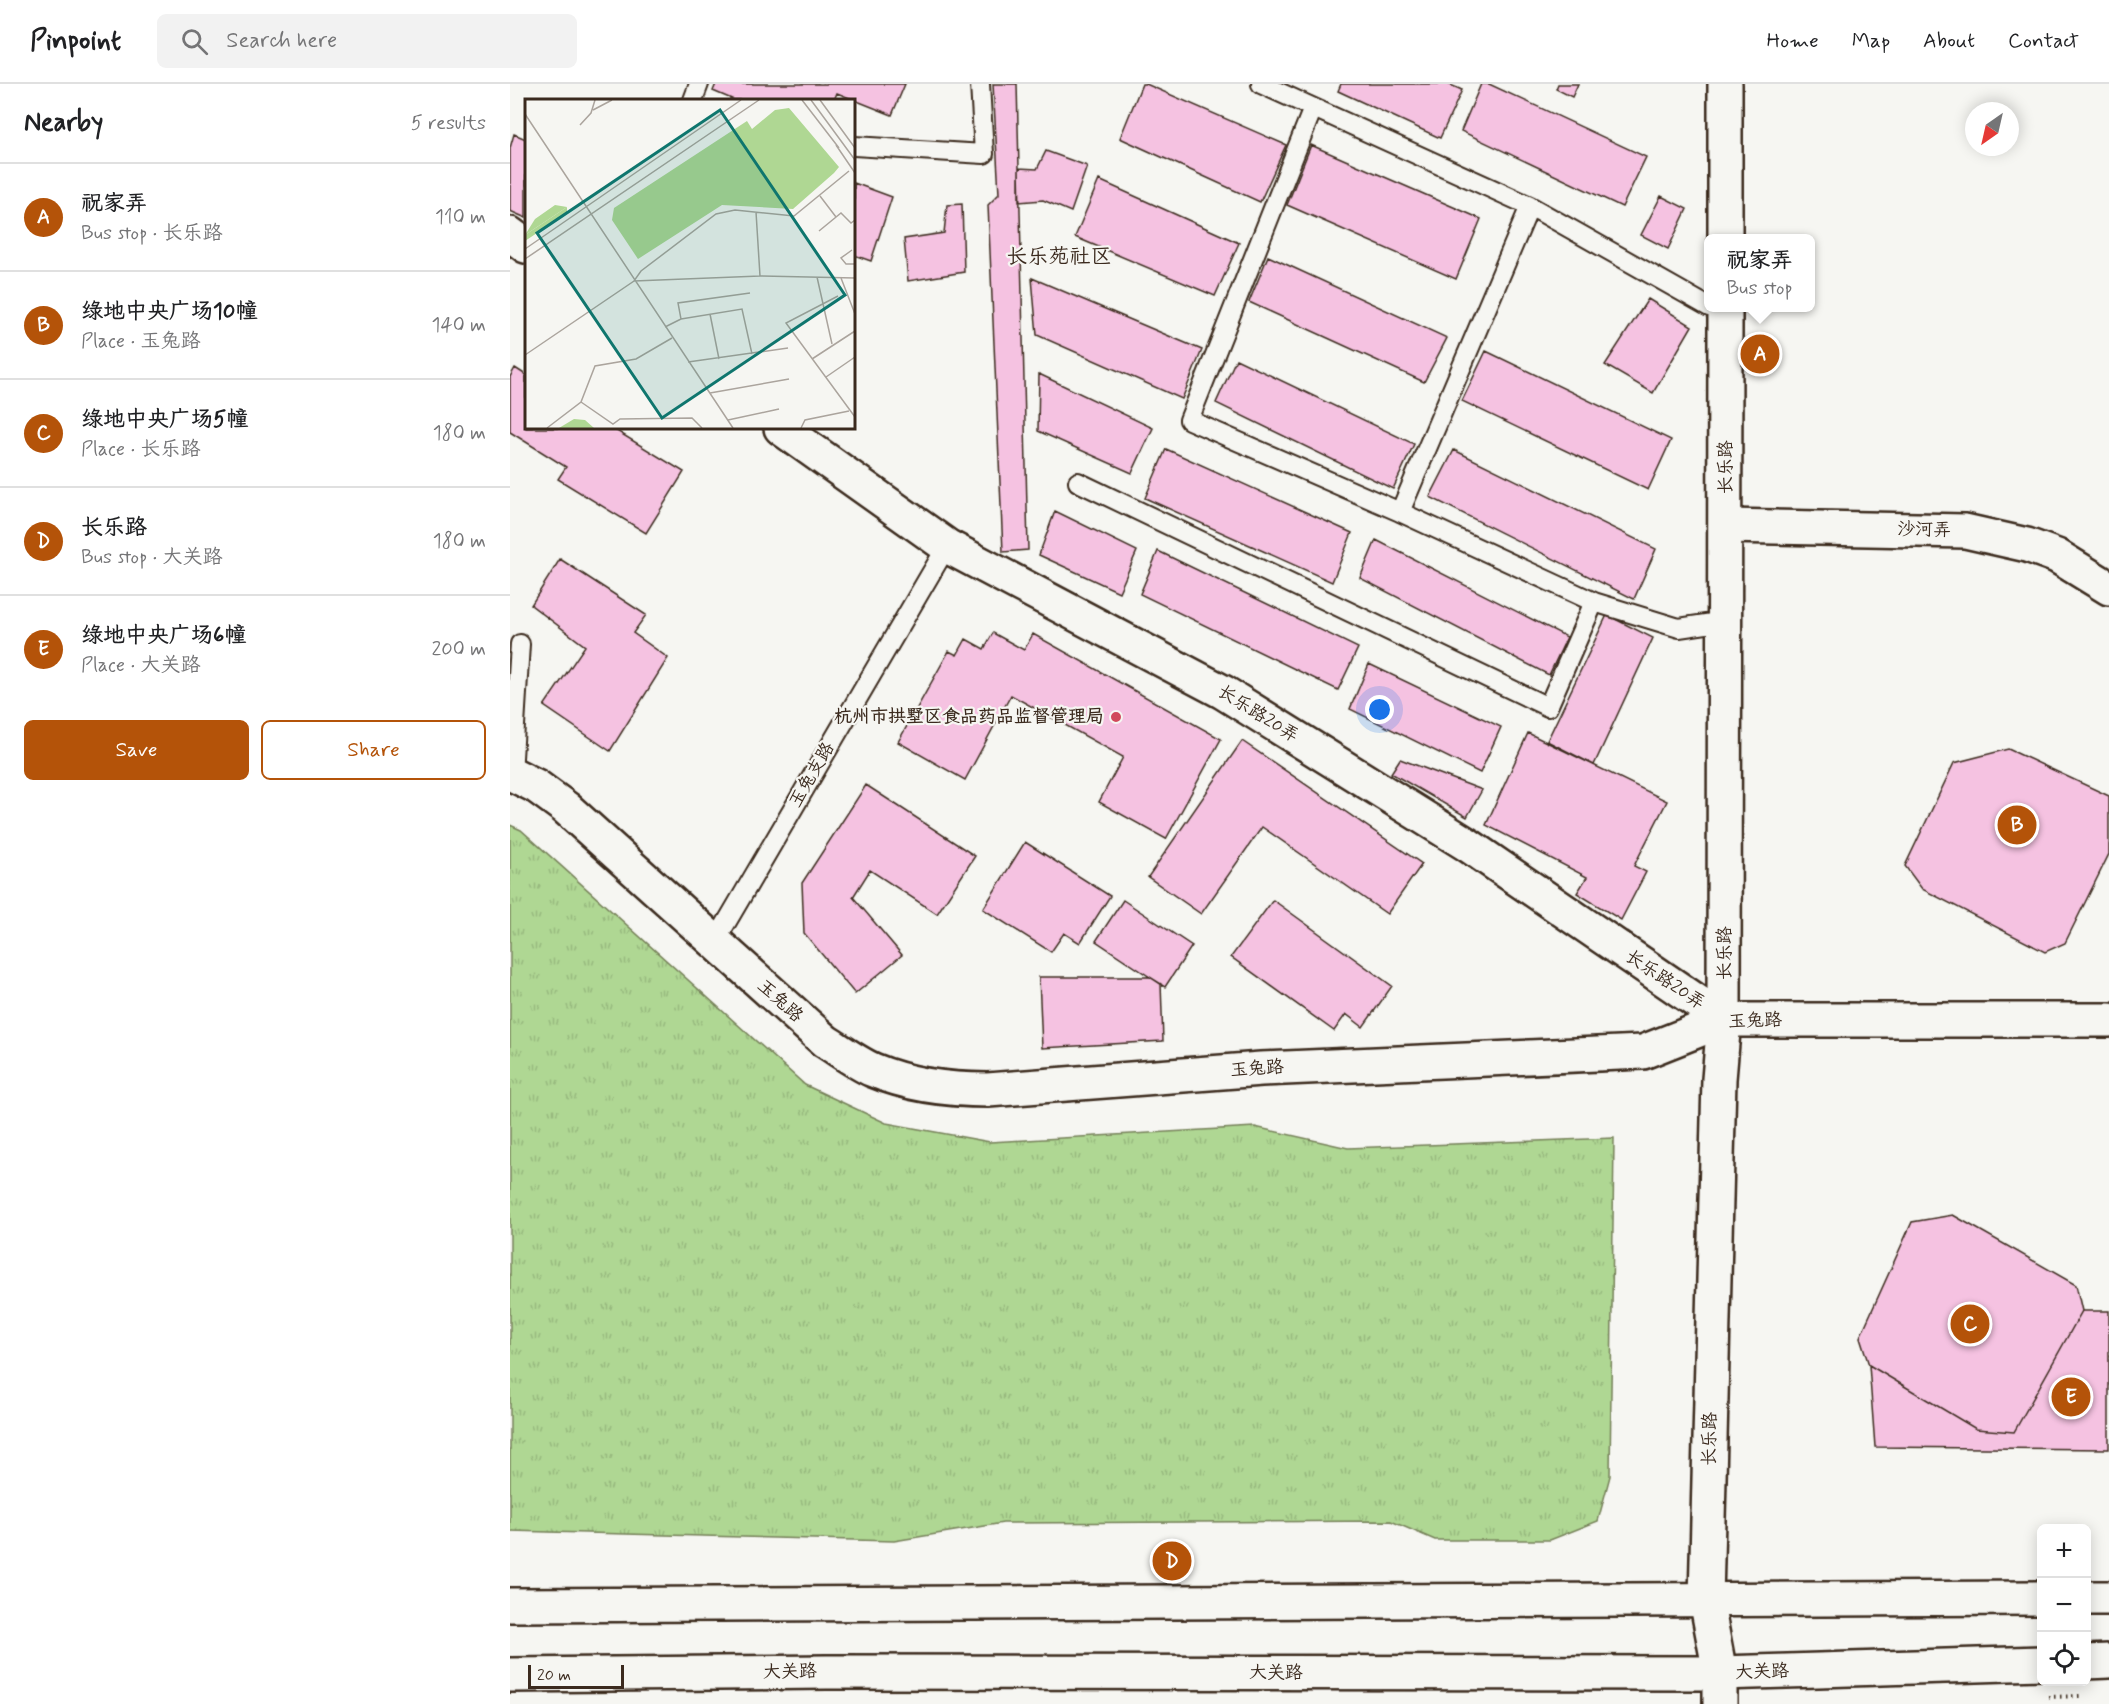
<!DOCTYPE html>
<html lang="en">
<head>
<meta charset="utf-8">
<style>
	body { margin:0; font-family:Mynerve,"LXGW WenKai TC",sans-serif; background:#f2f2f2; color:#202124 }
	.controls { position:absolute; right:18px; bottom:18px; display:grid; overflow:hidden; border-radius:9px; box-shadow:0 3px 15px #0003 }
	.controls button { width:54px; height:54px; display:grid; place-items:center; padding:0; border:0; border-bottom:2px solid #e0e0e0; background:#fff; color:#202124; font:30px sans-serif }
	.compass { position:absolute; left:1455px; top:18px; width:54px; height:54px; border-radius:50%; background:#fff; box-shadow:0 3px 15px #0003; rotate:214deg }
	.scale { position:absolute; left:18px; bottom:15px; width:96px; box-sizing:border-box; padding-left:6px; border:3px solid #3b2a1e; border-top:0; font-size:16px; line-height:21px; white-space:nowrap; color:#3b2a1e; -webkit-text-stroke:4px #f6f6f2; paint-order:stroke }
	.you { position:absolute; left:870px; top:626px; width:21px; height:21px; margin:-15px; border:4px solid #fff; border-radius:50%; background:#1a73e8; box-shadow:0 0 0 9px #1a73e833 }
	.badge { display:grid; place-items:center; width:39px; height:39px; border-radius:50%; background:#b45309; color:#fff; font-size:20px; font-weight:700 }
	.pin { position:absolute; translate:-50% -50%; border:3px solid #fff; box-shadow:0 2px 6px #0006 }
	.popup { position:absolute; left:1194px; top:150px; width:111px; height:78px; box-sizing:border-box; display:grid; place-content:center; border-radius:9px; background:#fff; filter:drop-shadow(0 2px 4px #0005); font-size:20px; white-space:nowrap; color:#757577 }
	.popup b { font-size:22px; color:#202124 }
	.popup::after { content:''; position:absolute; left:50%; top:100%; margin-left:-12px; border:12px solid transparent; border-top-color:#fff }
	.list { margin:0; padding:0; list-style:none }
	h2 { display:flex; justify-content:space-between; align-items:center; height:78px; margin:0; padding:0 24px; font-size:26px }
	h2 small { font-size:20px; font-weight:400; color:#757577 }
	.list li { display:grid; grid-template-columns:39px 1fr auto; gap:18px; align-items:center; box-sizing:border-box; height:108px; padding:0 24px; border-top:2px solid #e0e0e0 }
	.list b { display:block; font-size:22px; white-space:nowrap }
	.list p { margin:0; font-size:20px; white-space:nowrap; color:#757577 }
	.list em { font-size:20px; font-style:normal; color:#757577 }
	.actions { display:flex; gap:12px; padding:18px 24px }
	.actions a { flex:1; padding:14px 0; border:2px solid #b45309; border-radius:9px; text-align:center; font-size:21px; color:#b45309 }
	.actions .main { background:#b45309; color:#fff }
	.icon { flex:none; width:33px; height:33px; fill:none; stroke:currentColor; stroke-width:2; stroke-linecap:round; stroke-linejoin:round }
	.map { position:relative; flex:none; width:1599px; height:1620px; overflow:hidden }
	header { display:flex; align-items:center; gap:36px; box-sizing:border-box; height:84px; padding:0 30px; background:#fff; border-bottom:2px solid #e0e0e0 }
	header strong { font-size:28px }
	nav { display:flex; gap:33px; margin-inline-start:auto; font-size:21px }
	.search { width:420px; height:54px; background:#f2f2f2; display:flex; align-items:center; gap:15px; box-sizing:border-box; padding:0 21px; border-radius:9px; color:#757577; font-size:22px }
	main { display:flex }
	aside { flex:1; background:#fff }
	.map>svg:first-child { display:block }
	.grass { fill:url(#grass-tufts); stroke:#758058; stroke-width:1.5 }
	.building { fill:#f5c2e1; stroke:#3b2a1e; stroke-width:1.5 }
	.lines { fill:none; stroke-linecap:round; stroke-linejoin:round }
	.lane-casing { stroke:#3b2a1e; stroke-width:22 }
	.street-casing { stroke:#3b2a1e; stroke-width:38 }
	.secondary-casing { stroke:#3b2a1e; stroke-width:38 }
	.primary-casing { stroke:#3b2a1e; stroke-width:38 }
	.path { stroke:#3b2a1e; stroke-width:4; stroke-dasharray:1.5 4.5; stroke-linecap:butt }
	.lane { stroke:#f6f6f2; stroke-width:18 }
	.street { stroke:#f6f6f2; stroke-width:33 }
	.secondary { stroke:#f6f6f2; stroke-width:33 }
	.primary { stroke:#f6f6f2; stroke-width:33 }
	.poi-dot { fill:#d1495b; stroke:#f6f6f2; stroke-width:2 }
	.labels { text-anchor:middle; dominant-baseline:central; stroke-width:4.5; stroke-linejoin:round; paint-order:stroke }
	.street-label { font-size:18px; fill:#3b2a1e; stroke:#f6f6f2 }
	.poi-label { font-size:18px; font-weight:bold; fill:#3b2a1e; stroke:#f6f6f2; text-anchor:end }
	.quarter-label { font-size:21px; fill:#3b2a1e; stroke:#f6f6f2 }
	.inset-road { fill:none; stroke:#aba49d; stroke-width:1.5 }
	.view { fill:#0f766e; fill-opacity:0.15; stroke:#0f766e; stroke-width:3 }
	.inset-edge { fill:none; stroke:#3b2a1e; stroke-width:3 }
</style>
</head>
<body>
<header>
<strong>Pinpoint</strong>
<div class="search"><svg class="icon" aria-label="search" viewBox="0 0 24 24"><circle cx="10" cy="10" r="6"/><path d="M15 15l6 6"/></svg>Search here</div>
<nav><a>Home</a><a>Map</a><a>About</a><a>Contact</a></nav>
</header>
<main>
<aside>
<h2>Nearby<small>5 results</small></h2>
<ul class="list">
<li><span class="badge">A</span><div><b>祝家弄</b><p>Bus stop · 长乐路</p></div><em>110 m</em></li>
<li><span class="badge">B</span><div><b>绿地中央广场10幢</b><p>Place · 玉兔路</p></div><em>140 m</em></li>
<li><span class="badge">C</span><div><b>绿地中央广场5幢</b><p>Place · 长乐路</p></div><em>180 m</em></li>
<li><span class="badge">D</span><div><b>长乐路</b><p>Bus stop · 大关路</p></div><em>180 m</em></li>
<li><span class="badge">E</span><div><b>绿地中央广场6幢</b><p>Place · 大关路</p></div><em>200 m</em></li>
</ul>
<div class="actions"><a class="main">Save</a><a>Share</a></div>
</aside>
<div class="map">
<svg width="1599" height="1620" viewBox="0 0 1599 1620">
	<defs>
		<pattern id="grass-tufts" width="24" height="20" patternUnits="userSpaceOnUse" patternTransform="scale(1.5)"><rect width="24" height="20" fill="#afd793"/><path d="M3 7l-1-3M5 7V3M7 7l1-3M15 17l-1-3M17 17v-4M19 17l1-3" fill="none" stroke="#97b97e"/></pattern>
	</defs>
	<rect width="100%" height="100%" fill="#f6f6f2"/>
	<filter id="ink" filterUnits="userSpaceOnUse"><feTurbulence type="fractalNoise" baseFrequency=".0167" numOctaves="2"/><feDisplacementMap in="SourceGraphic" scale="12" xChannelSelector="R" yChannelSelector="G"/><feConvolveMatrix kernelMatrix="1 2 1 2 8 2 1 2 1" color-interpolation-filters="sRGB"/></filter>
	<g filter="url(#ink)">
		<!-- grass -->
		<path class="grass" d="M0,741L11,746L295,1001L376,1039L480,1058L745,1043L838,1064L1104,1054L1100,1392L1088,1437L1040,1456H925L881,1437L493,1439L384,1457L0,1447Z"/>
		<!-- building -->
		<path class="building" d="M206,0H395L382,31L327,9L324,16H224L203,7Z
			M483,0H507L518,466L493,468L478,121L489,110Z
			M632,0H636L776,61L750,118L610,54Z
			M831,0H938L952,6L930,54L828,7Z
			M971,0H979L1136,73L1112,123L951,47Z
			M1048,0H1068L1062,13L1046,5Z
			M4,50L16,55V134L0,127V64Z
			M801,61L971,135L946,195L777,121Z
			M536,67L577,82L561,128L533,116L509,118V84L527,85Z
			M589,96L729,159L705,212L565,153Z
			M344,99L382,113L361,177L344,171Z
			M1151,112L1177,125L1158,165L1131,151Z
			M452,120L454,188L398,197L394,155L434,149L437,121Z
			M758,172L937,254L914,298L739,218Z
			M522,194L692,266L672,315L527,251Z
			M1138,215L1182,242L1143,309L1095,281Z
			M976,267L1161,356L1138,406L952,317Z
			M726,275L904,360L883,405L706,319Z
			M5,284L16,291V344H102L174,388L136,449L48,395L56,383L0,348V293Z
			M529,290L643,344L622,389L528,347Z
			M656,365L842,449L822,498L635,414Z
			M944,366L1146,465L1124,515L920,413Z
			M545,427L627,467L609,508L529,471Z
			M866,456L1057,553L1039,591L850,494Z
			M648,467L848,564L828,606L630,510Z
			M50,475L136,531L123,549L158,574L100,667L34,622L75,562L21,521Z
			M1097,531L1143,554L1084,681L1037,657Z
			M483,549L514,566L523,550L711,655L656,755L589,718L613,673L501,611L455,696L388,658L439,567L447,571L456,555L474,565Z
			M859,580L991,643L970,689L840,625Z
			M1018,649L1157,717L1124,782L1136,788L1111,836L1067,809L1077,793L976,741Z
			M732,657L912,780L877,830L752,743L691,830L638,793Z
			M1498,665L1599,712V770L1555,859L1535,868L1412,805L1395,782L1444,679Z
			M890,675L972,706L957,733L881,689Z
			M356,701L465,772L427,830L360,786L343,813L392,871L345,910L294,849L292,799Z
			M515,758L600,812L570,859L554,849L541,868L473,825Z
			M613,816L682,862L655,903L586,857Z
			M763,816L882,902L853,943L836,930L824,947L721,873Z
			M529,893H640L651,900L653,957L532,964Z
			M1443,1131L1566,1201L1572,1227L1504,1348L1466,1345L1359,1281L1350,1253L1402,1138Z
			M1572,1227H1599V1365L1365,1363L1359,1281L1466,1345L1504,1348Z"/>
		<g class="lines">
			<!-- lane casing -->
			<g class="lane-casing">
				<path id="lane" d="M751,0L1020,122L1199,223
					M183,16L189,0
					M803,24L679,336L890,428L1084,518
					M344,62L474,70L470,0
					M568,398L1038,623L1084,518L1169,544L1216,537
					M890,428L1020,122
					M2,690L10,560
					M205,858L437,462"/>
			</g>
			<!-- street casing -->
			<g class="street-casing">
				<path id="street" d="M0,150L16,162
					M271,344L437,462L713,608L958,761L1214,936
					M1216,442L1455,447L1517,461L1547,472L1599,504
					M0,689L26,702L56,724L315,957C331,967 347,979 363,986C399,1001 439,1006 478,1006L751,985L1133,968L1214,936H1599"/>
			</g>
			<!-- secondary casing -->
			<g class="secondary-casing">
				<path id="secondary" d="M1215,0V154
					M1210,1620V1589L1196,1515L1209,995L1214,936L1215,224"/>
			</g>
			<!-- primary casing -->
			<g class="primary-casing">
				<path id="primary" d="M1576,1514H1599
					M0,1521L1532,1514
					M1576,1578L1599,1577
					M0,1591L317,1588L1210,1589L1532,1579"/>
			</g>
			<!-- path -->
			<path class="path" d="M1538,1613L1572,1612"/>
			<!-- lane -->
			<use href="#lane" class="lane"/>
			<!-- street -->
			<use href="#street" class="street"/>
			<!-- secondary -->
			<use href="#secondary" class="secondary"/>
			<!-- primary -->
			<use href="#primary" class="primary"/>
		</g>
	</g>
	<!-- markers -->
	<circle class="poi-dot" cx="606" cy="633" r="6"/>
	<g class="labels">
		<!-- street labels -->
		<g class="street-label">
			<text transform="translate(1216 383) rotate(-90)">长乐路</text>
			<text transform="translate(1414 446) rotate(1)">沙河弄</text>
			<text transform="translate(748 630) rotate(32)">长乐路20弄</text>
			<text transform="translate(302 691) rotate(-60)">玉兔支路</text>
			<text transform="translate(1215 869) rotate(-90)">长乐路</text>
			<text transform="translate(1155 896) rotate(34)">长乐路20弄</text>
			<text transform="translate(270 917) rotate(42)">玉兔路</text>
			<text transform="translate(1245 937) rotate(-2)">玉兔路</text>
			<text transform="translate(747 985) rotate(-4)">玉兔路</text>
			<text transform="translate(1200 1355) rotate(-89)">长乐路</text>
			<text transform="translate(280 1588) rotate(-1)">大关路</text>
			<text transform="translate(1252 1588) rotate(-2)">大关路</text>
			<text x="766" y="1589">大关路</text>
		</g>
		<!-- poi labels -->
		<g class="poi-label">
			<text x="594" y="633">杭州市拱墅区食品药品监督管理局</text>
		</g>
		<!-- quarter labels -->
		<g class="quarter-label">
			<text x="549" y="173">长乐苑社区</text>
		</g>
	</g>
	<!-- overview -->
	<g transform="translate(15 15)">
		<rect width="330" height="330" fill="#f6f6f2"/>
		<path d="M264,9L314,68L309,74L268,110L197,106L113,160L87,121L89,109L222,22L227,30L250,11ZM30,106L42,108L0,136L10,120Z" fill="#afd793"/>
		<path d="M42,108V114L0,142V136Z" fill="#afd793"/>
		<path d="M49,320L60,321L69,329H34Z" fill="#afd793"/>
		<path class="inset-road" d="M277,1L314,49M286,1L330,61M295,1L330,49M68,11L87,1M0,15L208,329M55,26L66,14L70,1M311,46L330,74M295,97L311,118M231,113L235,177M294,132L316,114L326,124L330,121M0,150L216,1M327,151L316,159L321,165H330M0,160L234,1M292,178L307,245M316,179L330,215M109,182L235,177L330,179M313,197L261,224L330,318M185,215L194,260M156,220L217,210L227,255M140,228L156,220L153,204L225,194M0,256L109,182L116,172L191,115L210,111L269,117L324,72M287,260L330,232M163,263L263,249M301,278L330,258M185,294L264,280M56,303L88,325L95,320L167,319L177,329M203,321L254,310M22,329L56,303L70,267L111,260L147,239M276,329L280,321L324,312"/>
		<path class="view" d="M195,11L320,196L137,319L12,134Z"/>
		<rect width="330" height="330" class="inset-edge"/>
	</g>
</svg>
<div class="controls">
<button>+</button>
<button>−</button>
<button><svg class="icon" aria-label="locate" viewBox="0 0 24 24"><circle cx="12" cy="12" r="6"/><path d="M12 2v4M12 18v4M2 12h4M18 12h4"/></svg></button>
</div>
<svg class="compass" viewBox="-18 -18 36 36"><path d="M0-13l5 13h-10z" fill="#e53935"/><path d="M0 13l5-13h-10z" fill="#757577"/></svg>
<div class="scale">20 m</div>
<div class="you"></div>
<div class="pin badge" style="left:1250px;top:270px">A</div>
<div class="popup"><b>祝家弄</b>Bus stop</div>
<div class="pin badge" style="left:1507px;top:741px">B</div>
<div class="pin badge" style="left:1460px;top:1240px">C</div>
<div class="pin badge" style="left:662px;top:1477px">D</div>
<div class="pin badge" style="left:1561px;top:1313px">E</div>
</div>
</main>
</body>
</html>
